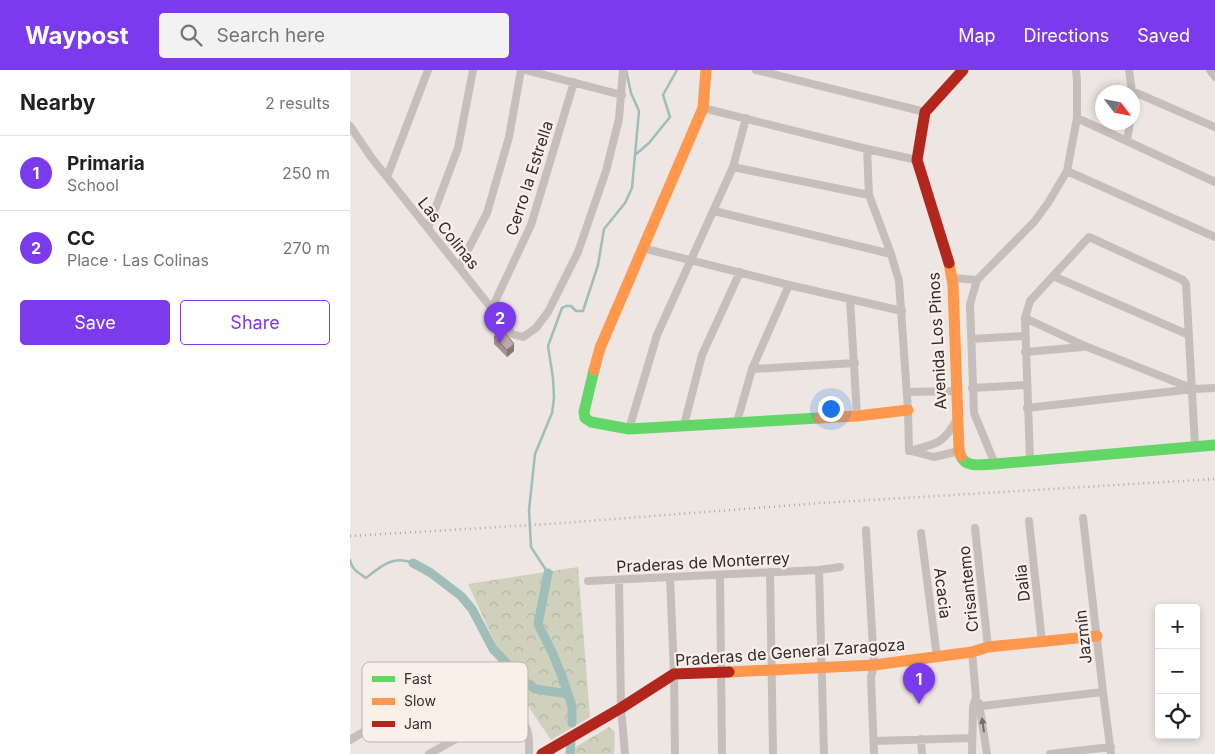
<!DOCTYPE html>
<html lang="en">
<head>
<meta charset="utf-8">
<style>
	body { margin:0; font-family:Inter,sans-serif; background:#f2f2f2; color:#202124 }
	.controls { position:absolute; right:15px; bottom:15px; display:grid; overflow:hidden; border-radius:5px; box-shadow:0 2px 8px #0003 }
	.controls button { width:45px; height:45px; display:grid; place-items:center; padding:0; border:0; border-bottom:1px solid #e0e0e0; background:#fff; color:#202124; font:25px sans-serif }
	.compass { position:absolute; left:745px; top:15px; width:45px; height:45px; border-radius:50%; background:#fff; box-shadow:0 2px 8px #0003; rotate:122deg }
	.you { position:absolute; left:480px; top:338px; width:18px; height:18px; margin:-12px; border:4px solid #fff; border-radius:50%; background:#1a73e8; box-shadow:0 0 0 8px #1a73e833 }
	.badge { display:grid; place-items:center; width:32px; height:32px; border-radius:50%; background:#7c3aed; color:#fff; font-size:16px; font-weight:700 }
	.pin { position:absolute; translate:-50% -41px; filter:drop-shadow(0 1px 2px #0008) }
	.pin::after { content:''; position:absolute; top:26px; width:18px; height:15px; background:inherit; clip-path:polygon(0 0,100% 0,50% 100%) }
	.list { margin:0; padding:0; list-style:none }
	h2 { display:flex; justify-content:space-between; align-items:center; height:65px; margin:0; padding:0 20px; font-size:21px }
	h2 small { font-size:16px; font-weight:400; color:#757577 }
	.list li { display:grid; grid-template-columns:32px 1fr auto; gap:15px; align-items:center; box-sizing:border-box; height:75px; padding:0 20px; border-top:1px solid #e0e0e0 }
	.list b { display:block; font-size:19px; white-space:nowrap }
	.list p { margin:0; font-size:16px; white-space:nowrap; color:#757577 }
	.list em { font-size:16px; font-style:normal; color:#757577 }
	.actions { display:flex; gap:10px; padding:15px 20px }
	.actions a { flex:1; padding:11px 0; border:1px solid #7c3aed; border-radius:5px; text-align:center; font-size:18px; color:#7c3aed }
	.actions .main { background:#7c3aed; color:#fff }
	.icon { flex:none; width:28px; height:28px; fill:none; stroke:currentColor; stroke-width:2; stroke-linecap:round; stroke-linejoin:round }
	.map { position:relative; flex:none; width:865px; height:684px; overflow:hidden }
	header { display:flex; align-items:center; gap:30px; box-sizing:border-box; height:70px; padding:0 25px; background:#7c3aed; color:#fff }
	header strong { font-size:24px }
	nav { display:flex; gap:28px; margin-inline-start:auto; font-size:18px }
	.search { width:350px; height:45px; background:#f2f2f2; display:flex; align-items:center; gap:12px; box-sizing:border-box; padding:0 18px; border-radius:5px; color:#757577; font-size:19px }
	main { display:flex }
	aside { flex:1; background:#fff }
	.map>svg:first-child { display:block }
	.forest { fill:url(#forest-crowns) }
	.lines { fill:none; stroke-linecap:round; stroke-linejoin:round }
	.stream { stroke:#9fbdb9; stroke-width:2.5 }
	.canal { stroke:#9fbdb9; stroke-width:9 }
	.street { stroke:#c6bebb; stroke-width:8 }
	.fast { stroke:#63d668; stroke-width:11 }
	.slow { stroke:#ff974d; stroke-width:11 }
	.jam { stroke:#b3261e; stroke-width:11 }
	.rail { stroke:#aea8a5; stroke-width:2.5; stroke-dasharray:1 4; stroke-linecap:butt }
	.wall { fill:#a4908e }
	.shaded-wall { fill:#867674 }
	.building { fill:#bfa8a5; stroke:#867674 }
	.oneway { fill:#776d6b }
	.labels { text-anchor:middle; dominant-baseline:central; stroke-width:4.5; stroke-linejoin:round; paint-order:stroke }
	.street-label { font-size:16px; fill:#372b29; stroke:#f9f0ea }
	.key { fill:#f9f0ea; stroke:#bfb5b0; stroke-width:1 }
	.key-label { font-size:14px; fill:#372b29 }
</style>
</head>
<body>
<header>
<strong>Waypost</strong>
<div class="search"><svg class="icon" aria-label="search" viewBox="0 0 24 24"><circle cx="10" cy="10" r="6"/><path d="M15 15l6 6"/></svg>Search here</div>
<nav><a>Map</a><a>Directions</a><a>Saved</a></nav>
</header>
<main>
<aside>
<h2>Nearby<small>2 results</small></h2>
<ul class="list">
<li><span class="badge">1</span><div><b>Primaria</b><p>School</p></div><em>250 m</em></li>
<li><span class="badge">2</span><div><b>CC</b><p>Place · Las Colinas</p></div><em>270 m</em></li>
</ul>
<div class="actions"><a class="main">Save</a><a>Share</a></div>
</aside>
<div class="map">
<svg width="865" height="684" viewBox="0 0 865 684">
	<defs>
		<pattern id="forest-crowns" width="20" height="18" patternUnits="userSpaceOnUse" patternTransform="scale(1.25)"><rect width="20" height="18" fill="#d0d1bd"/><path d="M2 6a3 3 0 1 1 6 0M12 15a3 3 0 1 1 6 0" fill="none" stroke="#b3b4a2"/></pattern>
	</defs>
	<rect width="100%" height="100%" fill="#ede6e2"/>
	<!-- forest -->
	<path class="forest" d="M228,497L240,647L201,670L164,615L118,514Z
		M259,657L265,662L264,684H214Z"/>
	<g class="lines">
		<!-- stream -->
		<path class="stream" d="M285,85L299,73L320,47L313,25L327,0
			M0,490C1,499 9,503 16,508C31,496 43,485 63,493
			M198,503L181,477L179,440L185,384L202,343L204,328L203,308L198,276L212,238L216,236H221L226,241H233L248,195L254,159L275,133L282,118L289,41L281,23L276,0"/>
		<!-- canal -->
		<path class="canal" d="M63,493L81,503L111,526L122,539L143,579L174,611L185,619L218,624
			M198,503L188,554L202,582L213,609L222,636V653
			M220,684L221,672"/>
		<!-- street -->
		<path class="street" d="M175,0L272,25
			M406,0L575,42
			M779,0L782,22
			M860,0L865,7
			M782,21L865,57
			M353,38L517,79L567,90
			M727,48L865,112
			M0,56L21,87L162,264L173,267L186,258L198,242L228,182L256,101L269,49L273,0
			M777,71L780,52
			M517,79L519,125L541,184L549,211L558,340L559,381
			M383,97L519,125
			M717,101L865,167
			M37,107L78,0
			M364,141L541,184
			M78,158L108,78L123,0
			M292,178L439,215L552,241
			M109,197L137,143L159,67L171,0
			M703,206L839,265
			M602,208L627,210
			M500,229L507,346
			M142,238L181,155L224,12
			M675,248L735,276L841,318
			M621,269L674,266
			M675,282L733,277
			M402,299L505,293
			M622,318L676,315
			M557,322L606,321
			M677,338L843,319L865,318
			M387,352L402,299L439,215
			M334,355L352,285L390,202
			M279,359L307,265L383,97L396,48
			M559,381C585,374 593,375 607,349
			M561,381L584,387L609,381
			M680,390L675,248L680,231L739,167L833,210L836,214L845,376
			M645,394L624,343L620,234L627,210L684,152L698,133L717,101L727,48V11L726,0
			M733,448L753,622L761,684
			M679,451L692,572
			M625,458L638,577
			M516,460L524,595L521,607L524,684
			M571,463L587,587
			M469,500L474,684
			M420,502L423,684
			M370,505L372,684
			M320,507L324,604L325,684
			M269,510L271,638L275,684
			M238,511L469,500L490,497
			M622,582L626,627L623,637L622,684
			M629,633L637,684
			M623,637L753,622
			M571,669L572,684
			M0,670L115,602L122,600C132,605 171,646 176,657C180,665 179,675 179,684
			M524,671L621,668
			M79,684L161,638
			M700,684L761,677"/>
		<!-- fast -->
		<path class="fast" d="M244,300L234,342L235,348L241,352L279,359L469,348
			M611,386C616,399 634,394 645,394L865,375"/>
		<!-- slow -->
		<path class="slow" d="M599,193L603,215L609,381L611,386
			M244,300L250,278L353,38L356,0
			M469,348L507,346L558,340
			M379,602L524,595L622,582L638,577L747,566"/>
		<!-- jam -->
		<path class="jam" d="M599,193L567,90L575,42L613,0
			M192,684L271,638L324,604L379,602"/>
		<!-- rail -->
		<path class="rail" d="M0,466L199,454L471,433L865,409"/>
	</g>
	<!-- wall -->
	<path class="wall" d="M144,267L164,281L157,287L144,274Z"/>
	<!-- shaded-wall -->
	<path class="shaded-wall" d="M164,274V281L157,287V280Z"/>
	<!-- building -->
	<path class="building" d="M153,260L164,274L157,280L144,267Z"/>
	<!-- one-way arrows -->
	<defs><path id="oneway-solid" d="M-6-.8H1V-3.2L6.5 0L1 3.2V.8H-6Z" transform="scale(1.25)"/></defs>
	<use class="oneway" href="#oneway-solid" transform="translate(633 655) rotate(-98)"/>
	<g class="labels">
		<!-- street labels -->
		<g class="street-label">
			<text transform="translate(179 108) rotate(-72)">Cerro la Estrella</text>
			<text transform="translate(99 163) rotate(51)">Las Colinas</text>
			<text transform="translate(587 271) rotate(-93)">Avenida Los Pinos</text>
			<text transform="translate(353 492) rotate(-3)">Praderas de Monterrey</text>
			<text transform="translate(672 513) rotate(-96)">Dalia</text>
			<text transform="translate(618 519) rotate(-96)">Crisantemo</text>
			<text transform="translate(593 523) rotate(83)">Acacia</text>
			<text transform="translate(733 567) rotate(-96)">Jazmín</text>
			<text transform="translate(440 582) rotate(-4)">Praderas de General Zaragoza</text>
		</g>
	</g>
	<!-- legend -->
	<rect x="12" y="592" width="166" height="80" rx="8" class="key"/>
	<rect x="22" y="606" width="23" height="6" fill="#63d668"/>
	<rect x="22" y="628" width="23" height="7" fill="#ff974d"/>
	<rect x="22" y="651" width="23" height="6" fill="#b3261e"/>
	<g class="key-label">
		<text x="54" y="614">Fast</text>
		<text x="54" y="636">Slow</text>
		<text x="54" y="659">Jam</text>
	</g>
</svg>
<div class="controls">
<button>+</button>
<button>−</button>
<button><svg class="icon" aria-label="locate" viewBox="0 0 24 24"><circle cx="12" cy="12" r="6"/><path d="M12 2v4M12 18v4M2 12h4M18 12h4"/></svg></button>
</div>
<svg class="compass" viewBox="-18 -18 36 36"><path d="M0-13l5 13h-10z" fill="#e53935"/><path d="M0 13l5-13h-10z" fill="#757577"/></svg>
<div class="you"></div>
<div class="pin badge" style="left:569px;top:634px">1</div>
<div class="pin badge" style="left:150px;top:273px">2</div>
</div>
</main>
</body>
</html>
